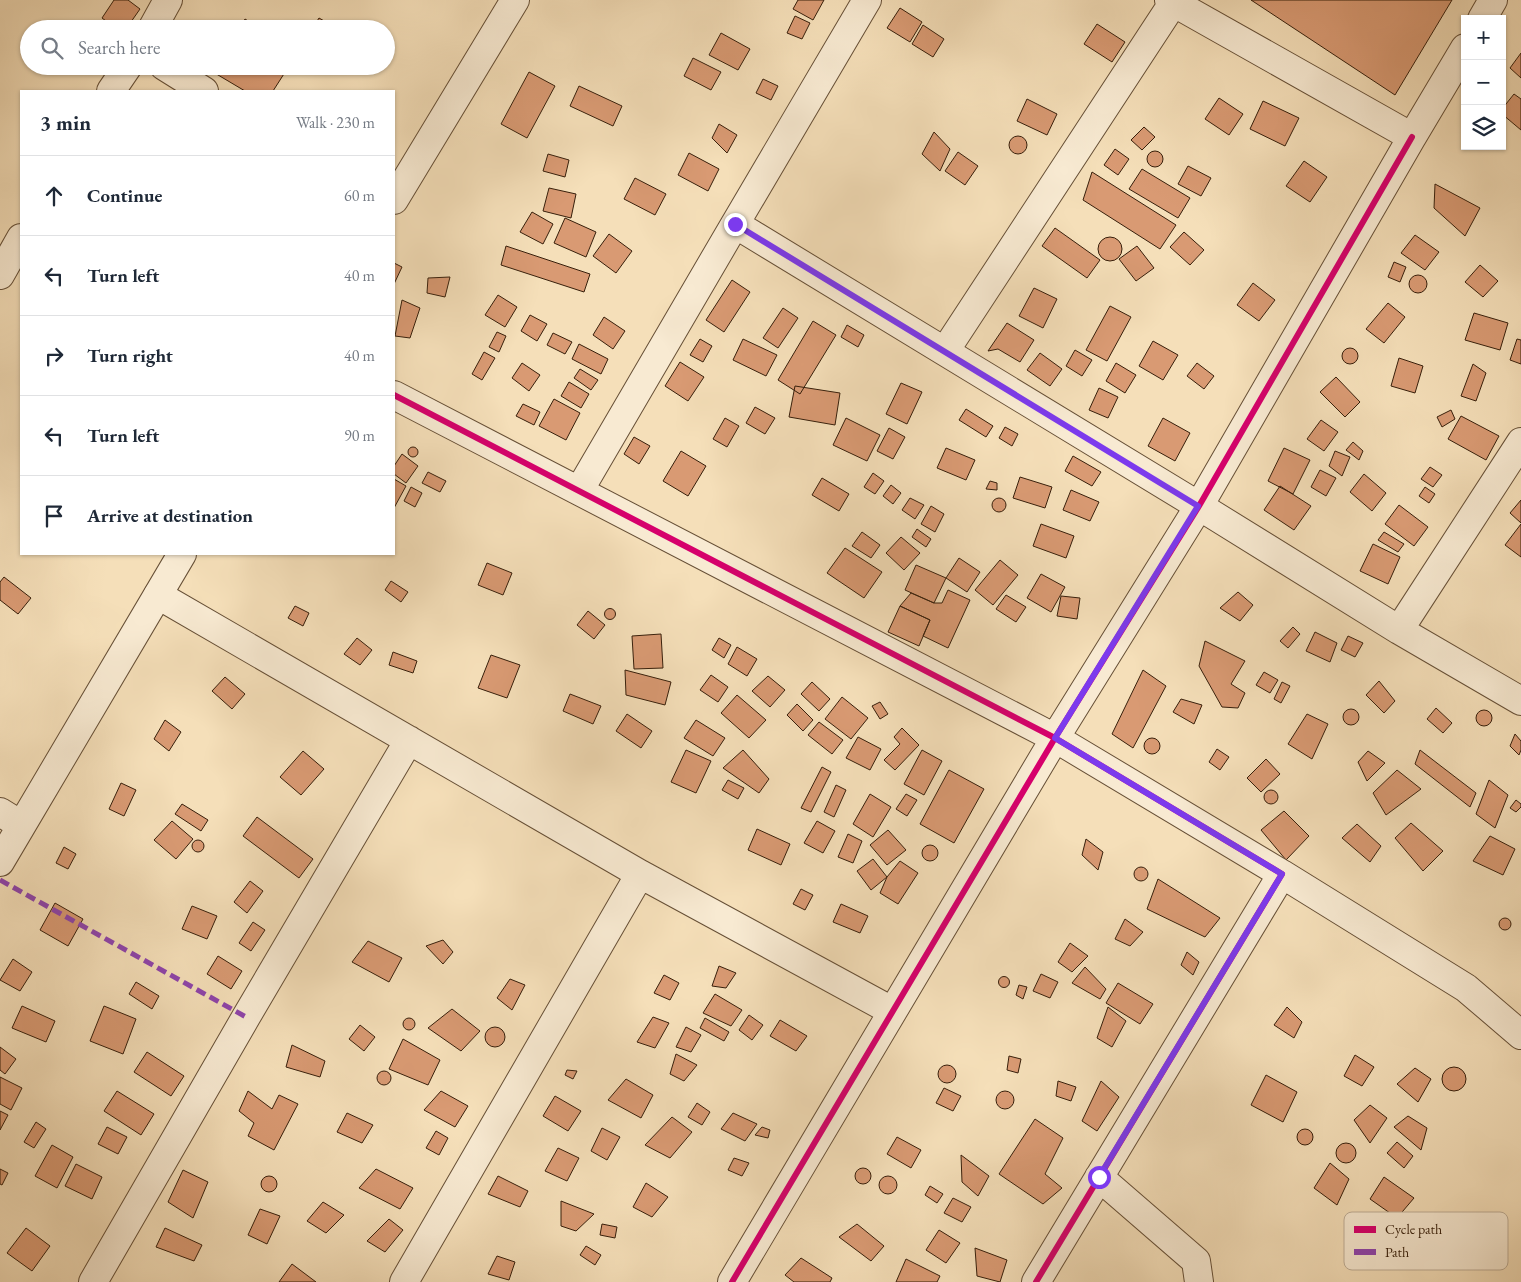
<!DOCTYPE html>
<html lang="en">
<head>
<meta charset="utf-8">
<style>
	body { margin:0; font-family:"EB Garamond",serif; background:#f6f6f7; color:#1f2937 }
	.controls { position:absolute; right:15px; top:15px; display:grid; overflow:hidden; border-radius:0px; box-shadow:0 1px 4px #0004 }
	.controls button { width:45px; height:45px; display:grid; place-items:center; padding:0; border:0; border-bottom:1px solid #e0e1e3; background:#fff; color:#1f2937; font:25px sans-serif }
	.stop { position:absolute; width:15px; height:15px; margin:-11px; border:4px solid #7c3aed; border-radius:50%; background:#fff }
	.stop.end { background:#7c3aed; border-color:#fff; box-shadow:0 1px 5px #0008 }
	.list { margin:0; padding:0; list-style:none }
	h2 { display:flex; justify-content:space-between; align-items:center; height:65px; margin:0; padding:0 20px; font-size:21px }
	h2 small { font-size:16px; font-weight:400; color:#747a83 }
	.list li { display:grid; grid-template-columns:32px 1fr auto; gap:15px; align-items:center; box-sizing:border-box; height:80px; padding:0 20px; border-top:1px solid #e0e1e3 }
	.list b { display:block; font-size:19px; white-space:nowrap }
	.list em { font-size:16px; font-style:normal; color:#747a83 }
	.icon { flex:none; width:28px; height:28px; fill:none; stroke:currentColor; stroke-width:2; stroke-linecap:round; stroke-linejoin:round }
	.map { position:relative; flex:none; width:1521px; height:1282px; overflow:hidden }
	.search { position:absolute; background:#fff; box-shadow:0 1px 4px #0004; left:20px; top:20px; width:375px; height:55px; display:flex; align-items:center; gap:12px; box-sizing:border-box; padding:0 18px; border-radius:28px; color:#747a83; font-size:19px }
	.panel { position:absolute; background:#fff; box-shadow:0 1px 4px #0004; left:20px; top:90px; width:375px; height:465px; border-radius:0px }
	.map>svg:first-child { display:block }
	.building { fill:#d99a73; stroke:#371f0b }
	.lines { fill:none; stroke-linecap:round; stroke-linejoin:round }
	.minor-casing { stroke:#664f36; stroke-width:30 }
	.tertiary-casing { stroke:#664f36; stroke-width:30 }
	.minor { stroke:#f8ead2; stroke-width:28 }
	.tertiary { stroke:#f8ead2; stroke-width:28 }
	.quiet { stroke:#8e44ad; stroke-width:5; stroke-dasharray:10 5; stroke-linecap:butt }
	.cycleway-casing { stroke:#f8ead2; stroke-width:9 }
	.cycleway { stroke:#d6006c; stroke-width:6 }
	.route { stroke:#7c3aed; stroke-width:6 }
	.key { fill:#f8ead2; stroke:#bead96; stroke-width:1 }
	.key-label { font-size:14px; fill:#371f0b }
</style>
</head>
<body>
<div class="map">
<svg width="1521" height="1282" viewBox="0 0 1521 1282">
	<rect width="100%" height="100%" fill="#f5dfb9"/>
	<filter id="stains"><feTurbulence type="fractalNoise" baseFrequency=".004" numOctaves="4"/><feColorMatrix values="0 0 0 0 .2 0 0 0 0 .09 0 0 0 0 .02 0 0 0 .5 -.17"/></filter>
	<radialGradient id="worn" r=".72"><stop offset=".6" stop-color="#630" stop-opacity="0"/><stop offset="1" stop-color="#630" stop-opacity=".3"/></radialGradient>
	<!-- building -->
	<path class="building" d="M114,0H128L140,9L126,29H117L102,18Z
		M798,0H824L813,20L793,9Z
		M1251,0H1452L1395,95Z
		M900,8L922,22L910,42L887,28Z
		M795,16L810,23L802,39L787,33Z
		M319,18L338,29H312Z
		M245,19L261,29H239Z
		M1097,24L1125,42L1112,62L1084,44Z
		M923,25L944,39L933,57L912,44Z
		M721,33L750,49L738,70L709,55Z
		M1521,53V78L1510,68Z
		M693,58L721,72L711,90L684,76Z
		M216,66H289L273,91H245L213,72Z
		M529,72L555,86L527,138L501,124Z
		M763,79L778,86L771,100L756,93Z
		M579,86L622,106L613,126L570,106Z
		M1514,94L1521,99V130L1502,114V109Z
		M1219,98L1243,114L1229,135L1205,119Z
		M1027,99L1057,114L1047,135L1017,121Z
		M1263,101L1299,118L1285,146L1250,129Z
		M719,124L737,135L727,153L712,138Z
		M1144,127L1155,137L1142,150L1131,140Z
		M934,132L950,149L940,171L922,154Z
		M1009 145a9 9 0 1 1 18 0a9 9 0 1 1-18 0Z
		M1115,149L1129,159L1118,175L1104,165Z
		M1147 159a8 8 0 1 1 16 0a8 8 0 1 1-16 0Z
		M958,152L978,166L965,185L945,171Z
		M689,153L719,169L708,191L678,175Z
		M548,154L569,160L565,177L543,171Z
		M1304,161L1327,177L1310,202L1286,186Z
		M1188,166L1211,178L1201,196L1178,184Z
		M1142,169L1190,198L1178,218L1129,189Z
		M1092,172L1176,225L1160,249L1083,200Z
		M635,178L666,194L655,215L624,199Z
		M1435,184L1480,208L1465,236L1434,208Z
		M549,188L576,194L571,218L543,211Z
		M532,212L553,224L543,244L520,232Z
		M565,218L596,232L586,257L554,243Z
		M1055,228L1100,260L1087,278L1042,246Z
		M1184,232L1204,250L1190,265L1170,247Z
		M609,234L632,251L616,273L593,256Z
		M1415,235L1439,252L1425,270L1401,253Z
		M1098 249a12 12 0 1 1 24 0a12 12 0 1 1-24 0Z
		M506,246L590,274L584,292L501,265Z
		M1137,246L1154,268L1136,281L1119,259Z
		M1394,262L1406,267L1400,282L1388,277Z
		M394,263L402,267L394,284Z
		M1480,265L1498,281L1483,297L1465,282Z
		M1409 284a9 9 0 1 1 18 0a9 9 0 1 1-18 0Z
		M450,277L445,297L427,293L428,278Z
		M732,280L750,292L724,332L706,320Z
		M1253,283L1275,300L1259,321L1237,305Z
		M1034,288L1057,299L1043,328L1019,316Z
		M498,295L517,307L505,327L485,315Z
		M402,300L420,308L410,338L395,336Z
		M1388,303L1405,317L1384,343L1366,329Z
		M1110,306L1131,317L1107,361L1086,350Z
		M783,308L798,318L778,348L763,338Z
		M1474,313L1508,323L1500,350L1465,340Z
		M530,315L547,324L537,341L521,331Z
		M604,317L625,331L613,349L593,335Z
		M813,321L836,335L800,394L778,380Z
		M1007,323L1034,340L1020,362L998,349L988,351Z
		M847,325L864,335L858,347L841,337Z
		M497,332L506,336L499,352L489,347Z
		M553,333L572,342L565,354L547,345Z
		M700,339L712,346L703,362L690,355Z
		M743,339L777,355L766,376L733,360Z
		M1517,339L1521,340V364L1510,360Z
		M1153,341L1178,355L1163,380L1139,366Z
		M579,344L608,359L601,374L572,359Z
		M1342 356a8 8 0 1 1 16 0a8 8 0 1 1-16 0Z
		M1075,350L1092,360L1082,376L1066,366Z
		M484,352L495,358L482,380L472,374Z
		M1040,353L1062,369L1050,386L1027,370Z
		M1399,358L1423,366L1415,393L1391,386Z
		M680,362L704,377L688,401L665,386Z
		M522,363L540,375L529,391L512,378Z
		M1116,363L1136,375L1125,393L1106,381Z
		M1197,363L1214,376L1204,389L1187,376Z
		M1473,364L1486,373L1476,401L1461,396Z
		M580,369L598,380L591,390L574,378Z
		M1336,377L1360,402L1345,417L1320,392Z
		M569,382L589,394L581,408L561,396Z
		M901,383L922,392L907,424L886,414Z
		M795,386L840,393L835,425L789,417Z
		M1099,388L1118,397L1108,418L1089,410Z
		M554,399L580,413L566,440L539,426Z
		M523,404L540,412L534,425L516,416Z
		M755,407L775,418L765,434L746,423Z
		M966,409L993,426L986,437L959,420Z
		M1451,410L1455,419L1442,427L1437,417Z
		M1461,416L1499,436L1486,460L1448,439Z
		M725,418L739,426L727,447L713,439Z
		M846,418L880,435L867,461L833,445Z
		M1163,418L1190,433L1175,461L1148,446Z
		M1321,420L1338,432L1324,451L1307,439Z
		M1005,427L1018,434L1012,446L999,438Z
		M889,428L905,437L893,459L877,451Z
		M634,437L650,446L639,464L624,454Z
		M1353,442L1363,451L1359,460L1346,450Z
		M408 452a5 5 0 1 1 10 0a5 5 0 1 1-10 0Z
		M946,448L975,460L966,480L937,468Z
		M1284,448L1310,460L1293,494L1268,481Z
		M681,451L706,466L688,496L663,481Z
		M1335,451L1350,457L1342,476L1329,466Z
		M402,454L418,466L406,483L394,474V466Z
		M1073,456L1101,472L1092,486L1065,471Z
		M1430,467L1442,475L1433,487L1421,479Z
		M1320,470L1336,478L1326,496L1311,487Z
		M428,472L446,481L440,492L422,483Z
		M873,473L884,481L875,494L864,487Z
		M1364,474L1386,493L1372,511L1350,492Z
		M1020,477L1052,487L1045,508L1013,498Z
		M822,478L849,494L839,511L812,495Z
		M394,479L406,486L394,508Z
		M990,481L997,483V490L986,489Z
		M891,485L901,493L893,504L883,496Z
		M1280,486L1311,506L1294,530L1264,510Z
		M411,487L422,493L415,507L404,501Z
		M1425,487L1435,494L1429,503L1419,496Z
		M1071,490L1099,502L1090,521L1063,510Z
		M992 505a7 7 0 1 1 14 0a7 7 0 1 1-14 0Z
		M910,498L924,505L915,519L902,510Z
		M1521,500V523L1510,513Z
		M1399,505L1428,527L1414,546L1385,524Z
		M931,506L944,514L935,532L921,524Z
		M1041,524L1074,536L1066,558L1033,546Z
		M1521,524V557L1505,545Z
		M917,529L931,539L926,547L912,537Z
		M862,532L880,545L871,558L852,546Z
		M1384,532L1404,544L1398,552L1378,540Z
		M901,537L920,553L904,570L886,553Z
		M1373,544L1400,557L1388,584L1360,571Z
		M845,548L882,572L864,598L827,573Z
		M959,558L980,572L967,592L946,578Z
		M1000,560L1018,575L993,605L975,590Z
		M487,563L512,573L503,595L478,585Z
		M916,565L946,578L934,603L905,590Z
		M1041,574L1065,587L1051,612L1027,598Z
		M4,577L31,598L18,614L0,600V582Z
		M391,581L408,592L401,602L385,590Z
		M948,590L970,600L948,648L923,636L930,620L900,606L911,593L934,603H942Z
		M1238,592L1253,605L1240,621L1220,608Z
		M1006,595L1026,607L1016,622L996,609Z
		M1061,596L1080,598L1077,619L1057,616Z
		M295,606L309,613L303,626L288,618Z
		M900,606L930,620L919,646L888,632Z
		M604.5 614a5.5 5.5 0 1 1 11 0a5.5 5.5 0 1 1-11 0Z
		M588,611L605,625L594,639L577,625Z
		M1293,627L1300,634L1288,648L1280,641Z
		M1315,632L1337,643L1330,662L1306,651Z
		M661,634L663,668L634,669L632,636Z
		M1348,636L1363,643L1355,657L1341,650Z
		M357,638L372,650L360,665L344,654Z
		M719,638L731,645L724,658L712,650Z
		M1205,641L1245,661L1231,684L1245,693L1238,708L1222,707L1199,666Z
		M737,647L757,659L747,676L728,664Z
		M393,652L417,661L413,673L389,665Z
		M491,655L520,665L507,698L478,688Z
		M625,670L671,682L665,705L626,695Z
		M1143,670L1166,686L1133,748L1112,734Z
		M1264,672L1278,680L1270,693L1256,685Z
		M711,675L728,687L718,702L700,690Z
		M768,676L785,690L770,707L752,691Z
		M225,677L245,694L232,709L212,691Z
		M1379,681L1395,701L1384,713L1366,695Z
		M812,682L830,699L819,711L801,694Z
		M1282,682L1290,686L1281,703L1274,699Z
		M570,694L601,706L593,724L563,711Z
		M737,695L766,720L749,738L721,713Z
		M842,697L868,718L851,739L825,719Z
		M1181,699L1202,705L1194,724L1173,712Z
		M880,702L888,714L880,719L872,706Z
		M797,704L813,720L803,731L787,715Z
		M1436,708L1452,723L1443,733L1427,719Z
		M1343 717a8 8 0 1 1 16 0a8 8 0 1 1-16 0Z
		M1476 718a8 8 0 1 1 16 0a8 8 0 1 1-16 0Z
		M627,714L652,731L641,748L616,731Z
		M1307,714L1328,724L1312,759L1288,744Z
		M165,720L181,732L169,751L154,739Z
		M696,720L725,738L713,756L684,738Z
		M819,722L843,740L832,754L808,735Z
		M902,728L919,745L895,770L884,760L900,744L894,737Z
		M1515,734L1521,741V750L1519,755L1510,746Z
		M858,737L881,749L870,770L846,758Z
		M1144 746a8 8 0 1 1 16 0a8 8 0 1 1-16 0Z
		M1217,749L1229,757L1220,770L1209,762Z
		M686,750L711,761L696,793L671,782Z
		M743,750L769,779L759,793L723,768Z
		M922,750L942,761L924,795L904,784Z
		M1420,750L1476,793L1470,807L1415,764Z
		M303,751L324,769L301,795L280,777Z
		M1368,751L1385,763L1367,781L1358,762Z
		M1266,759L1280,774L1261,792L1247,778Z
		M822,767L831,772L811,812L801,808Z
		M949,770L984,789L954,843L920,824Z
		M1397,770L1421,789L1386,815L1373,793Z
		M728,780L744,788L738,799L722,790Z
		M1489,780L1508,795L1495,828L1476,814Z
		M121,783L136,790L124,816L109,809Z
		M836,785L846,790L834,817L824,812Z
		M1264 797a7 7 0 1 1 14 0a7 7 0 1 1-14 0Z
		M870,794L891,807L873,837L853,824Z
		M906,794L917,800L907,816L896,809Z
		M1516,800L1521,804V807L1516,812L1510,808Z
		M182,804L208,820L201,831L175,814Z
		M1284,811L1309,836L1286,860L1261,830Z
		M257,817L313,859L299,878L243,836Z
		M172,821L193,839L176,859L154,840Z
		M817,821L835,831L823,853L804,843Z
		M1411,823L1443,851L1423,871L1395,838Z
		M1357,824L1381,846L1370,862L1342,838Z
		M757,829L790,844L781,865L748,850Z
		M888,830L906,850L887,865L870,845Z
		M848,834L862,841L853,863L838,857Z
		M1490,836L1515,849L1503,875L1473,861Z
		M1086,839L1103,852L1098,870L1082,855Z
		M192 846a6 6 0 1 1 12 0a6 6 0 1 1-12 0Z
		M922 853a8 8 0 1 1 16 0a8 8 0 1 1-16 0Z
		M64,847L76,854L68,869L56,863Z
		M873,859L887,877L871,890L857,871Z
		M900,861L918,873L898,904L880,893L887,877Z
		M1134 874a7 7 0 1 1 14 0a7 7 0 1 1-14 0Z
		M1158,879L1220,918L1205,937L1147,909Z
		M250,881L263,891L247,913L234,902Z
		M801,889L813,895L805,910L793,904Z
		M55,903L83,919L68,946L40,930Z
		M841,904L868,916L860,933L833,922Z
		M192,906L217,916L207,939L182,929Z
		M1499 924a6 6 0 1 1 12 0a6 6 0 1 1-12 0Z
		M1125,919L1143,932L1130,946L1115,939Z
		M253,922L265,930L251,951L239,943Z
		M443,940L453,952L443,964L426,946Z
		M368,941L402,958L389,982L352,962Z
		M1070,943L1088,956L1072,972L1058,962Z
		M1187,952L1199,962L1193,975L1181,965Z
		M218,956L242,971L231,989L207,974Z
		M13,959L32,972L20,991L0,980Z
		M719,966L736,973L726,988L712,986Z
		M1085,967L1106,989L1100,999L1072,983Z
		M1041,974L1058,982L1050,998L1033,991Z
		M664,975L679,983L670,1000L654,993Z
		M998.5 982a5.5 5.5 0 1 1 11 0a5.5 5.5 0 1 1-11 0Z
		M510,979L525,985L512,1010L497,998Z
		M136,982L159,996L152,1009L129,994Z
		M1118,983L1153,1004L1140,1024L1106,1003Z
		M1019,985L1027,987L1023,999L1016,995Z
		M715,994L742,1010L731,1026L703,1013Z
		M22,1006L55,1021L46,1042L12,1028Z
		M104,1006L136,1019L123,1054L90,1041Z
		M1108,1007L1126,1021L1112,1047L1097,1038Z
		M1287,1007L1302,1022L1294,1038L1274,1025Z
		M452,1009L480,1031L461,1051L428,1028Z
		M749,1015L763,1025L752,1040L739,1030Z
		M653,1017L669,1023L655,1048L637,1042Z
		M403 1024a6 6 0 1 1 12 0a6 6 0 1 1-12 0Z
		M705,1018L729,1032L724,1041L700,1028Z
		M780,1020L807,1036L796,1051L770,1036Z
		M360,1025L375,1037L364,1051L349,1039Z
		M485 1037a10 10 0 1 1 20 0a10 10 0 1 1-20 0Z
		M686,1027L701,1035L691,1052L676,1047Z
		M403,1039L440,1060L428,1085L389,1069Z
		M292,1045L325,1061L320,1077L286,1067Z
		M0,1047L16,1059L5,1074L0,1070Z
		M147,1052L184,1076L171,1096L134,1072Z
		M676,1054L697,1065L684,1081L670,1074Z
		M1355,1055L1374,1067L1362,1086L1344,1076Z
		M1009,1056L1021,1059L1018,1073L1007,1070Z
		M938 1074a9 9 0 1 1 18 0a9 9 0 1 1-18 0Z
		M1442 1079a12 12 0 1 1 24 0a12 12 0 1 1-24 0Z
		M1415,1068L1431,1079L1418,1102L1397,1084Z
		M567,1070L577,1071L573,1079L565,1075Z
		M377 1078a7 7 0 1 1 14 0a7 7 0 1 1-14 0Z
		M1266,1075L1297,1092L1283,1122L1251,1105Z
		M0,1077L22,1088L11,1110L0,1104Z
		M626,1079L653,1095L641,1118L608,1100Z
		M1058,1081L1076,1087L1071,1101L1056,1096Z
		M1101,1081L1119,1097L1097,1131L1082,1121Z
		M944,1088L961,1096L953,1111L936,1103Z
		M117,1091L154,1114L141,1135L104,1111Z
		M248,1091L272,1109L279,1095L298,1104L274,1150L248,1136L254,1123L239,1111Z
		M441,1091L468,1106L455,1127L424,1110Z
		M996 1100a9 9 0 1 1 18 0a9 9 0 1 1-18 0Z
		M555,1096L581,1111L568,1131L543,1116Z
		M697,1103L710,1112L702,1125L688,1117Z
		M1370,1105L1387,1118L1370,1143L1354,1120Z
		M0,1111L8,1115L0,1130Z
		M347,1113L373,1125L362,1143L337,1132Z
		M733,1113L757,1124L745,1141L721,1129Z
		M1408,1116L1427,1128L1421,1150L1394,1127Z
		M672,1117L692,1132L670,1158L645,1145Z
		M1035,1119L1063,1138L1045,1174L1062,1188L1043,1204L999,1174Z
		M36,1122L46,1129L34,1148L24,1142Z
		M107,1127L127,1137L118,1154L98,1144Z
		M762,1127L770,1130L768,1138L755,1135Z
		M602,1128L620,1137L607,1160L591,1151Z
		M1297 1137a8 8 0 1 1 16 0a8 8 0 1 1-16 0Z
		M436,1131L448,1138L439,1155L426,1148Z
		M897,1137L921,1150L911,1168L887,1154Z
		M1397,1142L1413,1156L1404,1168L1387,1153Z
		M1336 1153a10 10 0 1 1 20 0a10 10 0 1 1-20 0Z
		M52,1145L73,1157L57,1188L35,1176Z
		M558,1148L579,1158L567,1181L545,1171Z
		M961,1155L989,1176L978,1196L962,1182Z
		M734,1158L749,1163L742,1176L728,1170Z
		M1330,1163L1349,1179L1337,1205L1314,1188Z
		M76,1164L102,1177L92,1199L65,1186Z
		M855 1176a8 8 0 1 1 16 0a8 8 0 1 1-16 0Z
		M0,1169L8,1173L2,1185L0,1184Z
		M376,1169L413,1188L400,1209L359,1188Z
		M183,1170L208,1182L193,1218L168,1202Z
		M261 1184a8 8 0 1 1 16 0a8 8 0 1 1-16 0Z
		M498,1176L528,1191L520,1207L488,1194Z
		M879 1185a9 9 0 1 1 18 0a9 9 0 1 1-18 0Z
		M1384,1177L1414,1198L1397,1218L1370,1199Z
		M646,1183L668,1197L652,1217L633,1207Z
		M930,1186L943,1194L937,1203L925,1195Z
		M953,1198L971,1207L962,1222L944,1213Z
		M561,1201L594,1214L576,1231L561,1226Z
		M323,1202L344,1215L326,1233L307,1221Z
		M260,1209L280,1216L267,1244L248,1235Z
		M389,1219L403,1230L385,1252L367,1241Z
		M602,1224L617,1227L615,1238L600,1235Z
		M857,1224L884,1246L871,1261L839,1237Z
		M26,1228L50,1246L32,1271L7,1253Z
		M165,1228L202,1245L194,1261L156,1247Z
		M939,1230L960,1243L946,1263L926,1250Z
		M586,1246L601,1255L595,1265L580,1255Z
		M975,1248L1007,1260L1000,1282L977,1276Z
		M497,1256L515,1262L509,1280L488,1274Z
		M801,1258L832,1278L830,1282H794L785,1275Z
		M906,1259L940,1276L937,1282H896Z
		M292,1264L316,1282H279Z"/>
	<g class="lines">
		<!-- minor casing -->
		<g class="minor-casing">
			<path id="minor" d="M867,0L735,224L1199,506L1399,630L1521,442
				M1169,0L1412,137L1465,48
				M1482,19L1493,0
				M152,29L168,0
				M164,66L204,91
				M111,91L128,66
				M0,275L21,238
				M945,351L1175,0
				M394,395L1055,738L1199,506L1412,137
				M579,491L735,224
				M158,595L640,874L404,1282
				M1399,630L1521,701
				M0,812L21,825
				M640,874L892,1011
				M1282,874L1466,988L1521,1035
				M1099,1177L1196,1261L1199,1282
				M93,1282L246,1017L409,740
				M732,1282L1055,738L1282,874L1036,1282"/>
		</g>
		<!-- tertiary casing -->
		<g class="tertiary-casing">
			<path id="tertiary" d="M394,200L515,0
				M0,862L182,554"/>
		</g>
		<!-- minor -->
		<use href="#minor" class="minor"/>
		<!-- tertiary -->
		<use href="#tertiary" class="tertiary"/>
		<!-- quiet -->
		<path class="quiet" d="M0,880L246,1017"/>
		<!-- cycleway casing -->
		<g class="cycleway-casing">
			<path id="cycleway" d="M394,395L1055,738L1199,506L1412,137
				M732,1282L1055,738L1282,874L1036,1282"/>
		</g>
		<!-- cycleway -->
		<use href="#cycleway" class="cycleway"/>
	</g>
	<g class="lines">
		<!-- route -->
		<path class="route" d="M735,224L1198,506L1055,738L1282,874L1099,1177"/>
	</g>
	<!-- legend -->
	<rect x="1344" y="1212" width="164" height="58" rx="8" class="key"/>
	<rect x="1354" y="1226" width="22" height="7" fill="#d6006c"/>
	<rect x="1354" y="1249" width="22" height="6" fill="#8e44ad"/>
	<g class="key-label">
		<text x="1385" y="1234">Cycle path</text>
		<text x="1385" y="1257">Path</text>
	</g>
	<rect width="100%" height="100%" filter="url(#stains)"/>
	<rect width="100%" height="100%" fill="url(#worn)"/>
</svg>
<div class="controls">
<button>+</button>
<button>−</button>
<button><svg class="icon" aria-label="layers" viewBox="0 0 24 24"><path d="M12 4l9 5-9 5-9-5zM3 14l9 5 9-5"/></svg></button>
</div>
<div class="stop" style="left:1099px;top:1177px"></div>
<div class="stop end" style="left:735px;top:224px"></div>
<div class="search"><svg class="icon" aria-label="search" viewBox="0 0 24 24"><circle cx="10" cy="10" r="6"/><path d="M15 15l6 6"/></svg>Search here</div>
<section class="panel">
<h2>3 min<small>Walk · 230 m</small></h2>
<ul class="list">
<li><svg class="icon" aria-label="ahead" viewBox="0 0 24 24"><path d="M12 20V5M6 11l6-6 6 6"/></svg><div><b>Continue</b></div><em>60 m</em></li>
<li><svg class="icon" aria-label="left" viewBox="0 0 24 24"><path d="M17 20v-9H6M10 6l-5 5 5 5"/></svg><div><b>Turn left</b></div><em>40 m</em></li>
<li><svg class="icon" aria-label="right" viewBox="0 0 24 24"><path d="M7 20v-9h11M14 6l5 5-5 5"/></svg><div><b>Turn right</b></div><em>40 m</em></li>
<li><svg class="icon" aria-label="left" viewBox="0 0 24 24"><path d="M17 20v-9H6M10 6l-5 5 5 5"/></svg><div><b>Turn left</b></div><em>90 m</em></li>
<li><svg class="icon" aria-label="arrive" viewBox="0 0 24 24"><path d="M6 21V4h12l-3 4 3 4H6"/></svg><div><b>Arrive at destination</b></div></li>
</ul>
</section>
</div>
</body>
</html>
